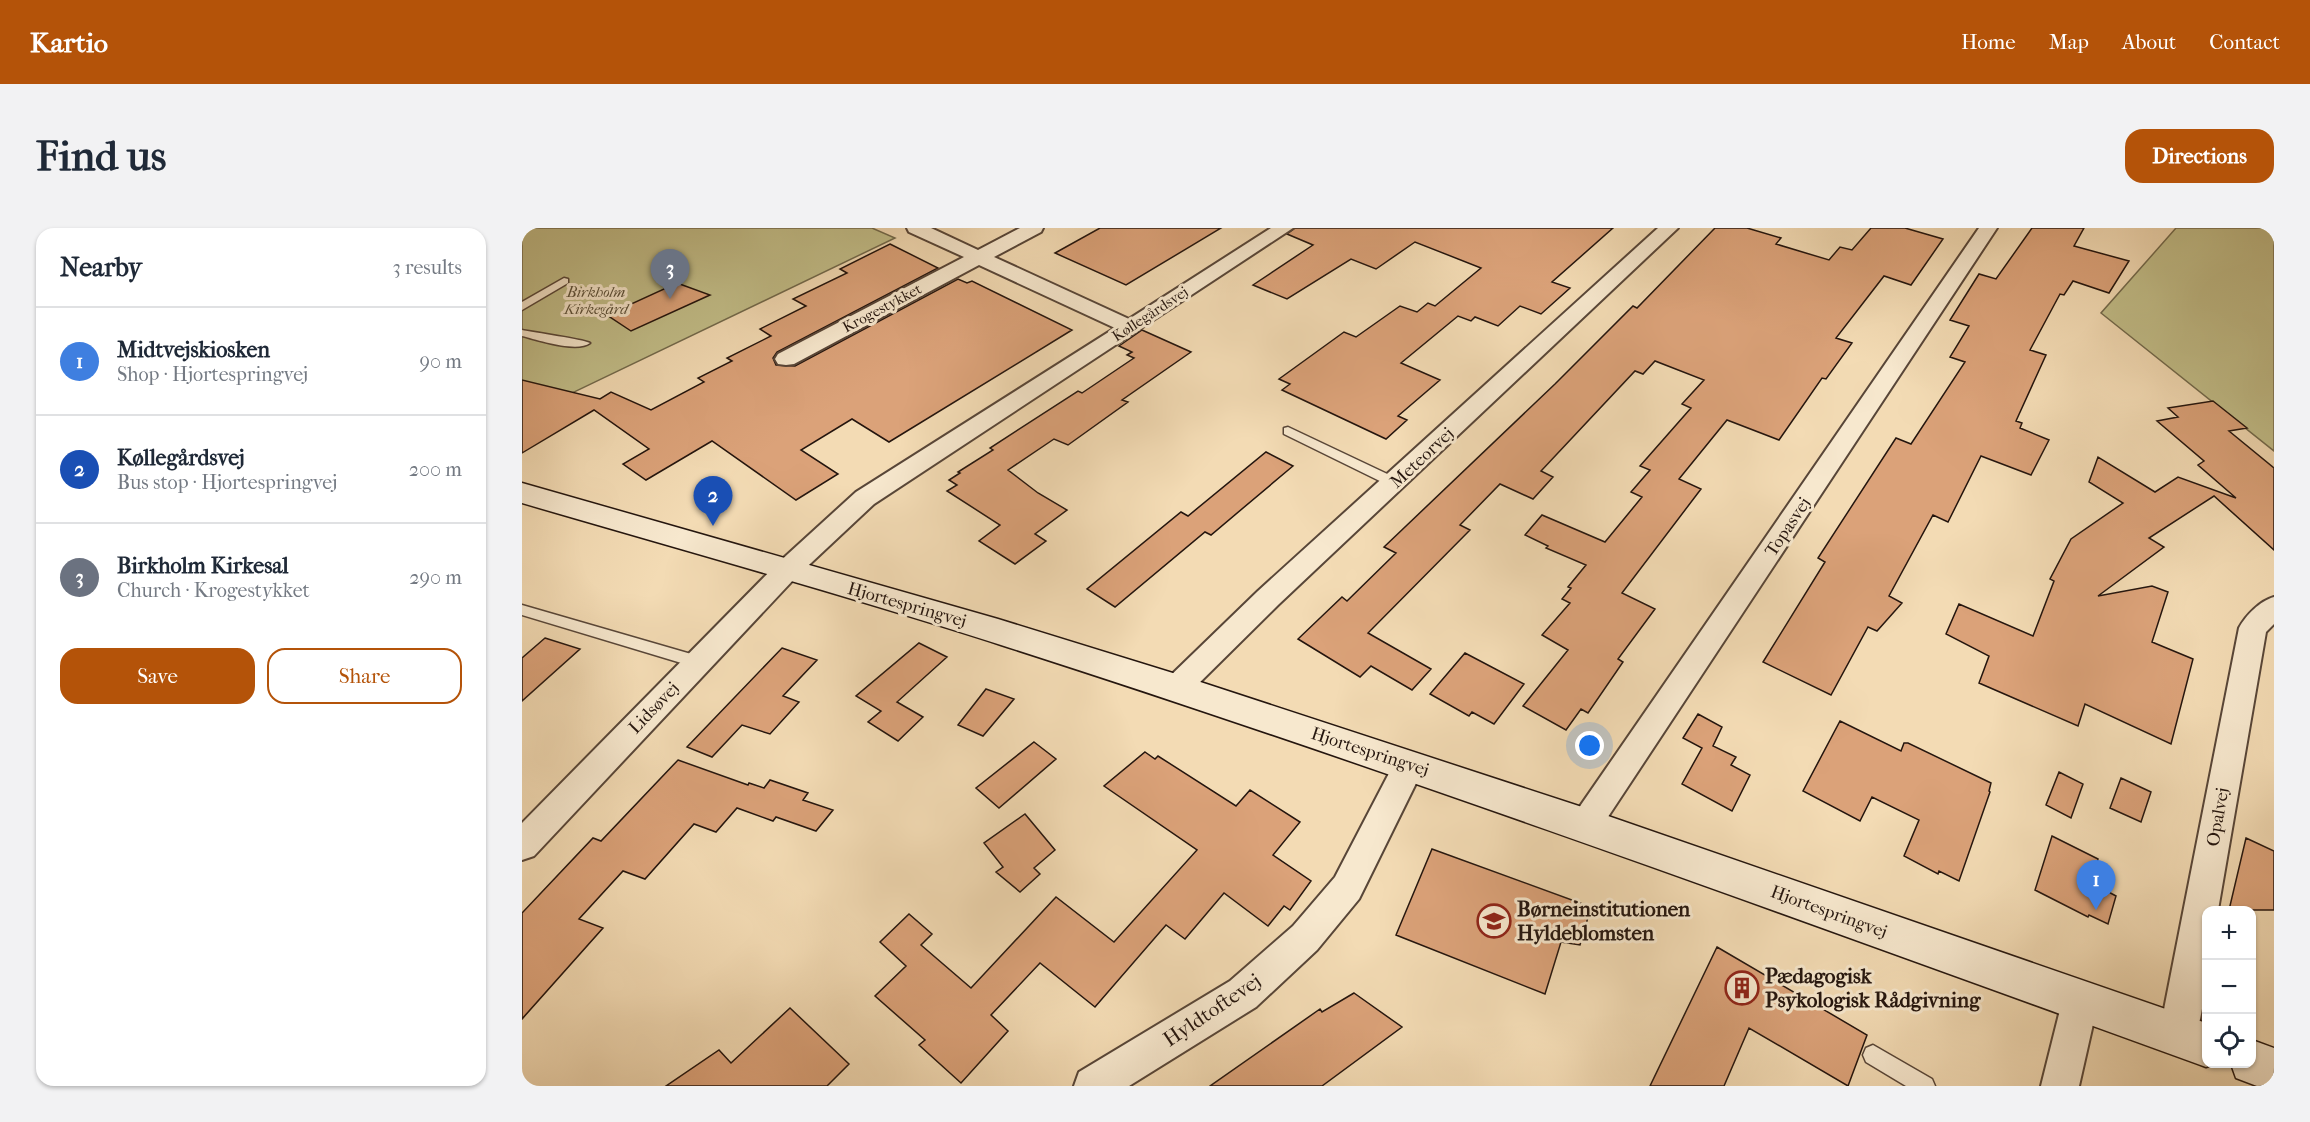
<!DOCTYPE html>
<html lang="en">
<head>
<meta charset="utf-8">
<style>
	body { margin:0; font-family:"IM FELL French Canon",serif; background:#f2f2f3; color:#1f2937 }
	.controls { position:absolute; right:18px; bottom:18px; display:grid; overflow:hidden; border-radius:12px; box-shadow:0 2px 4px #0004 }
	.controls button { width:54px; height:54px; display:grid; place-items:center; padding:0; border:0; border-bottom:2px solid #e0e1e3; background:#fff; color:#1f2937; font:30px sans-serif }
	.you { position:absolute; left:1068px; top:518px; width:21px; height:21px; margin:-15px; border:4px solid #fff; border-radius:50%; background:#1a73e8; box-shadow:0 0 0 9px #1a73e833 }
	.badge { display:grid; place-items:center; width:39px; height:39px; border-radius:50%; background:#b45309; color:#fff; font-size:20px; font-weight:700 }
	.pin { position:absolute; translate:-50% -50px; filter:drop-shadow(0 2px 3px #0008) }
	.pin::after { content:''; position:absolute; top:32px; width:21px; height:18px; background:inherit; clip-path:polygon(0 0,100% 0,50% 100%) }
	.list { margin:0; padding:0; list-style:none }
	h2 { display:flex; justify-content:space-between; align-items:center; height:78px; margin:0; padding:0 24px; font-size:26px }
	h2 small { font-size:20px; font-weight:400; color:#747a83 }
	.list li { display:grid; grid-template-columns:39px 1fr auto; gap:18px; align-items:center; box-sizing:border-box; height:108px; padding:0 24px; border-top:2px solid #e0e1e3 }
	.list b { display:block; font-size:22px; white-space:nowrap }
	.list p { margin:0; font-size:20px; white-space:nowrap; color:#747a83 }
	.list em { font-size:20px; font-style:normal; color:#747a83 }
	.actions { display:flex; gap:12px; padding:18px 24px }
	.actions a { flex:1; padding:14px 0; border:2px solid #b45309; border-radius:18px; text-align:center; font-size:21px; color:#b45309 }
	.actions .main { background:#b45309; color:#fff }
	.icon { flex:none; width:33px; height:33px; fill:none; stroke:currentColor; stroke-width:2; stroke-linecap:round; stroke-linejoin:round }
	.map { position:relative; flex:none; width:1752px; height:858px; overflow:hidden; border-radius:18px }
	header { display:flex; align-items:center; gap:36px; box-sizing:border-box; height:84px; padding:0 30px; background:#b45309; color:#fff }
	header strong { font-size:28px }
	nav { display:flex; gap:33px; margin-inline-start:auto; font-size:21px }
	.intro { display:flex; align-items:center; justify-content:space-between; box-sizing:border-box; height:144px; padding:0 36px }
	h1 { margin:0; font-size:42px }
	.button { padding:15px 27px; border-radius:18px; background:#b45309; color:#fff; font-size:21px; font-weight:700 }
	main { display:flex; gap:36px; padding:0 36px }
	aside { flex:1; background:#fff; border-radius:18px; box-shadow:0 2px 4px #0004 }
	.map>svg:first-child { display:block }
	.green { fill:#c2be89; stroke:#736a4c; stroke-width:1.5 }
	.building { fill:#dba279; stroke:#24150e; stroke-width:1.5 }
	.lines { fill:none; stroke-linecap:round; stroke-linejoin:round }
	.lane-casing { stroke:#584638; stroke-width:3 }
	.street-casing { stroke:#584638; stroke-width:4 }
	.secondary-casing { stroke:#24150e; stroke-width:3 }
	.lane { fill:#f7e8ce; fill-rule:evenodd }
	.street { fill:#f7e8ce; fill-rule:evenodd }
	.secondary { fill:#f7e8ce; fill-rule:evenodd }
	.labels { text-anchor:middle; dominant-baseline:central; stroke-width:6; stroke-linejoin:round; paint-order:stroke }
	.far-park-label { font-size:15px; font-style:italic; fill:#5b5039; stroke:#f7e8ce }
	.far-street-label { font-size:15px; fill:#24150e; stroke:#f7e8ce }
	.street-label { font-size:18px; fill:#24150e; stroke:#f7e8ce }
	.near-poi-label { font-size:21px; font-weight:bold; fill:#24150e; stroke:#f7e8ce; text-anchor:start }
	.near-street-label { font-size:21px; fill:#24150e; stroke:#f7e8ce }
</style>
</head>
<body>
<header>
<strong>Kartio</strong>
<nav><a>Home</a><a>Map</a><a>About</a><a>Contact</a></nav>
</header>
<div class="intro"><h1>Find us</h1><a class="button">Directions</a></div>
<main>
<aside>
<h2>Nearby<small>3 results</small></h2>
<ul class="list">
<li><span class="badge" style="background:#3f7fe0">1</span><div><b>Midtvejskiosken</b><p>Shop · Hjortespringvej</p></div><em>90 m</em></li>
<li><span class="badge" style="background:#1a4fb4">2</span><div><b>Køllegårdsvej</b><p>Bus stop · Hjortespringvej</p></div><em>200 m</em></li>
<li><span class="badge" style="background:#6b7280">3</span><div><b>Birkholm Kirkesal</b><p>Church · Krogestykket</p></div><em>290 m</em></li>
</ul>
<div class="actions"><a class="main">Save</a><a>Share</a></div>
</aside>
<div class="map">
<svg width="1752" height="858" viewBox="0 0 1752 858">
	<rect width="100%" height="100%" fill="#f3dbb4"/>
	<filter id="stains"><feTurbulence type="fractalNoise" baseFrequency=".00333" numOctaves="4"/><feColorMatrix values="0 0 0 0 .2 0 0 0 0 .09 0 0 0 0 .02 0 0 0 .5 -.17"/></filter>
	<radialGradient id="worn" r=".72"><stop offset=".6" stop-color="#630" stop-opacity="0"/><stop offset="1" stop-color="#630" stop-opacity=".3"/></radialGradient>
	<!-- green -->
	<path class="green" d="M0,0H350L373,10L0,189Z
		M1654,0H1752V223L1579,85Z"/>
	<!-- building -->
	<path class="building" d="M578,0H699L604,57L533,25Z
		M773,0H1091L1030,54L1048,60L1019,86L998,78L976,98L953,89L949,93L936,88L879,135L918,152L876,188L885,192L864,211L760,162L768,156L757,151L822,104L834,109L878,78L895,84L906,75L913,78L959,40L893,14L854,41L829,31L765,71L731,57L791,17L765,6Z
		M1193,0H1225L1259,10L1254,16L1307,32L1318,19L1330,22L1349,0H1383L1421,11L1389,57L1362,48L1314,110L1330,115L1304,151L1300,150L1257,212L1205,192L1157,251L1179,261L1100,365L1133,381L1096,431L1101,434L1066,485L1059,481L1044,502L1001,478L1046,422L1020,407L1048,375L1040,371L1049,360L1046,359L1064,337L1024,320L1026,318L1003,307L1020,287L1083,314L1120,269L1109,264L1128,242L1118,238L1169,180L1160,176L1182,152L1133,133L1121,146L1113,143L1019,243L1031,249L1011,271L978,256L938,297L948,302L846,405L909,441L890,462L849,438L838,449L776,411L820,369L825,373L874,325L862,319L1033,156L1111,78L1115,80Z
		M1510,0H1562L1552,18L1607,33L1587,65L1551,53L1542,67L1538,66L1508,122L1524,127L1494,193L1500,195L1498,200L1527,212L1509,247L1459,228L1426,294L1411,287L1367,368L1380,375L1355,403L1346,399L1309,467L1241,434L1303,334L1296,330L1374,210L1389,216L1443,134L1428,129L1447,98L1428,92L1457,46L1474,51Z
		M368,16L416,40L255,124L251,130L254,137L273,138L436,51L445,55L450,53L550,102L367,214L330,191L279,222L316,246L274,272L190,213L124,252L101,236L127,221L72,182L0,225V152L78,171L89,164L129,182L182,154L176,150L210,133L205,130L249,108L238,101L284,78L271,71L325,45L318,41Z
		M155,55L188,67L109,103L85,87Z
		M620,102L669,124L600,172L606,174L546,217L532,211L486,242L516,265L545,282L513,306L524,313L493,336L457,313L478,297L425,263L435,257L427,252L438,245L436,244L471,222L468,220L556,163L560,165L612,130L605,127L610,124L597,118Z
		M1691,173L1725,200L1707,203L1752,240V322L1692,268L1627,310L1642,319L1576,368L1630,358L1646,364L1630,414L1671,431L1649,516L1563,476L1556,498L1457,455L1467,428L1424,406L1437,376L1511,408L1532,353L1528,351L1549,311L1601,275L1567,254L1576,229L1633,264L1656,249L1714,270L1676,237L1682,233L1635,193L1656,189L1646,180Z
		M744,224L771,238L689,307L683,304L593,379L565,361L659,284L666,288Z
		M23,410L58,421L0,473V430Z
		M397,415L425,429L375,474L401,489L376,513L346,494L359,483L334,468Z
		M260,420L295,432L261,468L277,474L248,506L220,497L190,529L165,519Z
		M943,425L1002,456L972,496L950,484L947,488L908,466Z
		M464,461L492,471L461,508L436,497Z
		M1176,486L1200,499L1191,518L1214,529L1209,537L1228,547L1210,583L1160,556L1180,520L1161,510Z
		M1318,493L1379,523L1382,515H1386L1469,555L1467,563L1468,564L1437,653L1417,643L1416,646L1382,628L1397,592L1350,569L1338,593L1281,563Z
		M512,514L534,531L477,580L454,560Z
		M623,524L633,531L636,528L714,578L728,562L778,594L751,627L789,653L768,682L762,678L746,698L702,665L663,711L644,697L573,779L518,735L469,787L486,803L439,855L397,817L403,812L353,768L384,738L358,714L387,686L410,706L399,717L449,760L534,669L592,714L675,622L582,558Z
		M156,532L226,557L227,555L242,560L248,552L286,565L281,572L311,582L294,603L254,589L251,593L215,580L194,604L172,596L123,651L101,643L57,691L81,700L0,791V685L71,610L79,613Z
		M1537,544L1561,556L1549,590L1524,577Z
		M1599,550L1629,564L1619,594L1588,580Z
		M503,586L533,622L512,640L518,646L498,664L474,644L481,639L462,615Z
		M1530,608L1576,631L1574,640L1580,643L1575,658L1594,668L1586,696L1567,687L1566,689L1513,662Z
		M1724,610L1752,623V682H1707Z
		M910,621L1069,679L1058,717L1039,714L1023,766L874,707Z
		M1195,719L1345,807L1326,858L1227,800L1202,858H1128Z
		M832,765L880,799L800,858H688L798,781L800,784Z
		M268,780L327,836L305,858H144L197,822L209,835Z"/>
	<g class="lines">
		<!-- lane casing -->
		<g class="lane-casing">
			<path id="lane" d="M42,50L46,51V55L0,82V74Z
				M0,102C10,104 64,112 68,115C55,125 16,112 0,108Z
				M766,199L878,252L879,255L878,258H868L762,206V200Z
				M0,377L176,428L181,430L184,434L181,438L176,440L0,387Z
				M1351,817L1410,851L1413,858H1384L1344,834L1341,827L1344,820Z"/>
		</g>
		<!-- street casing -->
		<g class="street-casing">
			<path id="street" d="M385,0H409L456,22L498,0H521L519,4L472,29L607,91L749,0H771L352,276L273,350L12,628L0,632V595L255,336L334,264L593,100L457,37L272,136L264,137L256,136L253,131L256,126L442,29L387,4Z
				M1136,0H1156L756,377L664,468L654,472L644,468L639,460L644,452L736,363Z
				M1457,0H1475L1074,607L1063,612L1052,607L1047,597L1052,587Z
				M1752,369V396L1744,404L1696,682H1684C1684,728 1687,777 1669,820L1656,826L1643,820L1637,807L1717,400C1724,387 1738,373 1752,369Z
				M887,524L898,528L903,537L837,671L795,722L734,779L607,858H552L557,844L708,753L771,698L813,649L876,528Z
				M1558,756L1571,761L1576,774L1557,858H1519L1540,774L1545,761Z"/>
		</g>
		<!-- secondary casing -->
		<g class="secondary-casing">
			<path id="secondary" d="M0,255L476,391L654,446L1063,580L1684,795V836H1692L1684,839C1284,694 884,547 479,417C321,366 160,322 0,275Z
				M1730,812L1752,820V858H1735L1714,850L1709,836H1730Z"/>
		</g>
		<!-- lane -->
		<use href="#lane" class="lane"/>
		<!-- street -->
		<use href="#street" class="street"/>
		<!-- secondary -->
		<use href="#secondary" class="secondary"/>
	</g>
	<!-- icons -->
	<defs>
		<g id="school-ring" transform="scale(1.725)"><circle r="9.5" fill="#f7e8ce" stroke="#8f2418" stroke-width="1.5"/><path d="M0-5L7-2L0 1L-7-2ZM-4 1L0 2.5L4 1V4Q0 6-4 4Z" fill="#8f2418"/></g>
		<g id="building-ring" transform="scale(1.725)"><circle r="9.5" fill="#f7e8ce" stroke="#8f2418" stroke-width="1.5"/><path d="M-4-6H4V6H1V3H-1V6H-4ZM-2.5-4.3h1.7v1.8h-1.7ZM.8-4.3h1.7v1.8H.8ZM-2.5-1h1.7V.8h-1.7ZM.8-1h1.7V.8H.8Z" fill="#8f2418"/></g>
	</defs>
	<g fill-rule="evenodd">
		<use href="#school-ring" x="972" y="693"/>
		<use href="#building-ring" x="1220" y="760"/>
	</g>
	<g class="labels">
		<!-- far-park labels -->
		<g class="far-park-label">
			<text x="74" y="64">Birkholm<tspan x="74" dy="17">Kirkegård</tspan></text>
		</g>
		<!-- far-street labels -->
		<g class="far-street-label">
			<text transform="translate(360 80) rotate(-28)">Krogestykket</text>
			<text transform="translate(628 86) rotate(-33)">Køllegårdsvej</text>
		</g>
		<!-- street labels -->
		<g class="street-label">
			<text transform="translate(900 230) rotate(-43)">Meteorvej</text>
			<text transform="translate(1266 299) rotate(-56)">Topasvej</text>
			<text transform="translate(385 377) rotate(16)">Hjortespringvej</text>
			<text transform="translate(132 480) rotate(-46)">Lidsøvej</text>
			<text transform="translate(848 524) rotate(18)">Hjortespringvej</text>
			<text transform="translate(1696 589) rotate(-80)">Opalvej</text>
			<text transform="translate(1307 684) rotate(20)">Hjortespringvej</text>
		</g>
		<!-- near-poi labels -->
		<g class="near-poi-label">
			<text x="995" y="681">Børneinstitutionen<tspan x="995" dy="24">Hyldeblomsten</tspan></text>
			<text x="1243" y="748">Pædagogisk<tspan x="1243" dy="24">Psykologisk Rådgivning</tspan></text>
		</g>
		<!-- near-street labels -->
		<g class="near-street-label">
			<text transform="translate(690 782) rotate(-34)">Hyldtoftevej</text>
		</g>
	</g>
	<rect width="100%" height="100%" filter="url(#stains)"/>
	<rect width="100%" height="100%" fill="url(#worn)"/>
</svg>
<div class="controls">
<button>+</button>
<button>−</button>
<button><svg class="icon" aria-label="locate" viewBox="0 0 24 24"><circle cx="12" cy="12" r="6"/><path d="M12 2v4M12 18v4M2 12h4M18 12h4"/></svg></button>
</div>
<div class="you"></div>
<div class="pin badge" style="left:1574px;top:682px;background:#3f7fe0">1</div>
<div class="pin badge" style="left:191px;top:298px;background:#1a4fb4">2</div>
<div class="pin badge" style="left:148px;top:71px;background:#6b7280">3</div>
</div>
</main>
</body>
</html>
